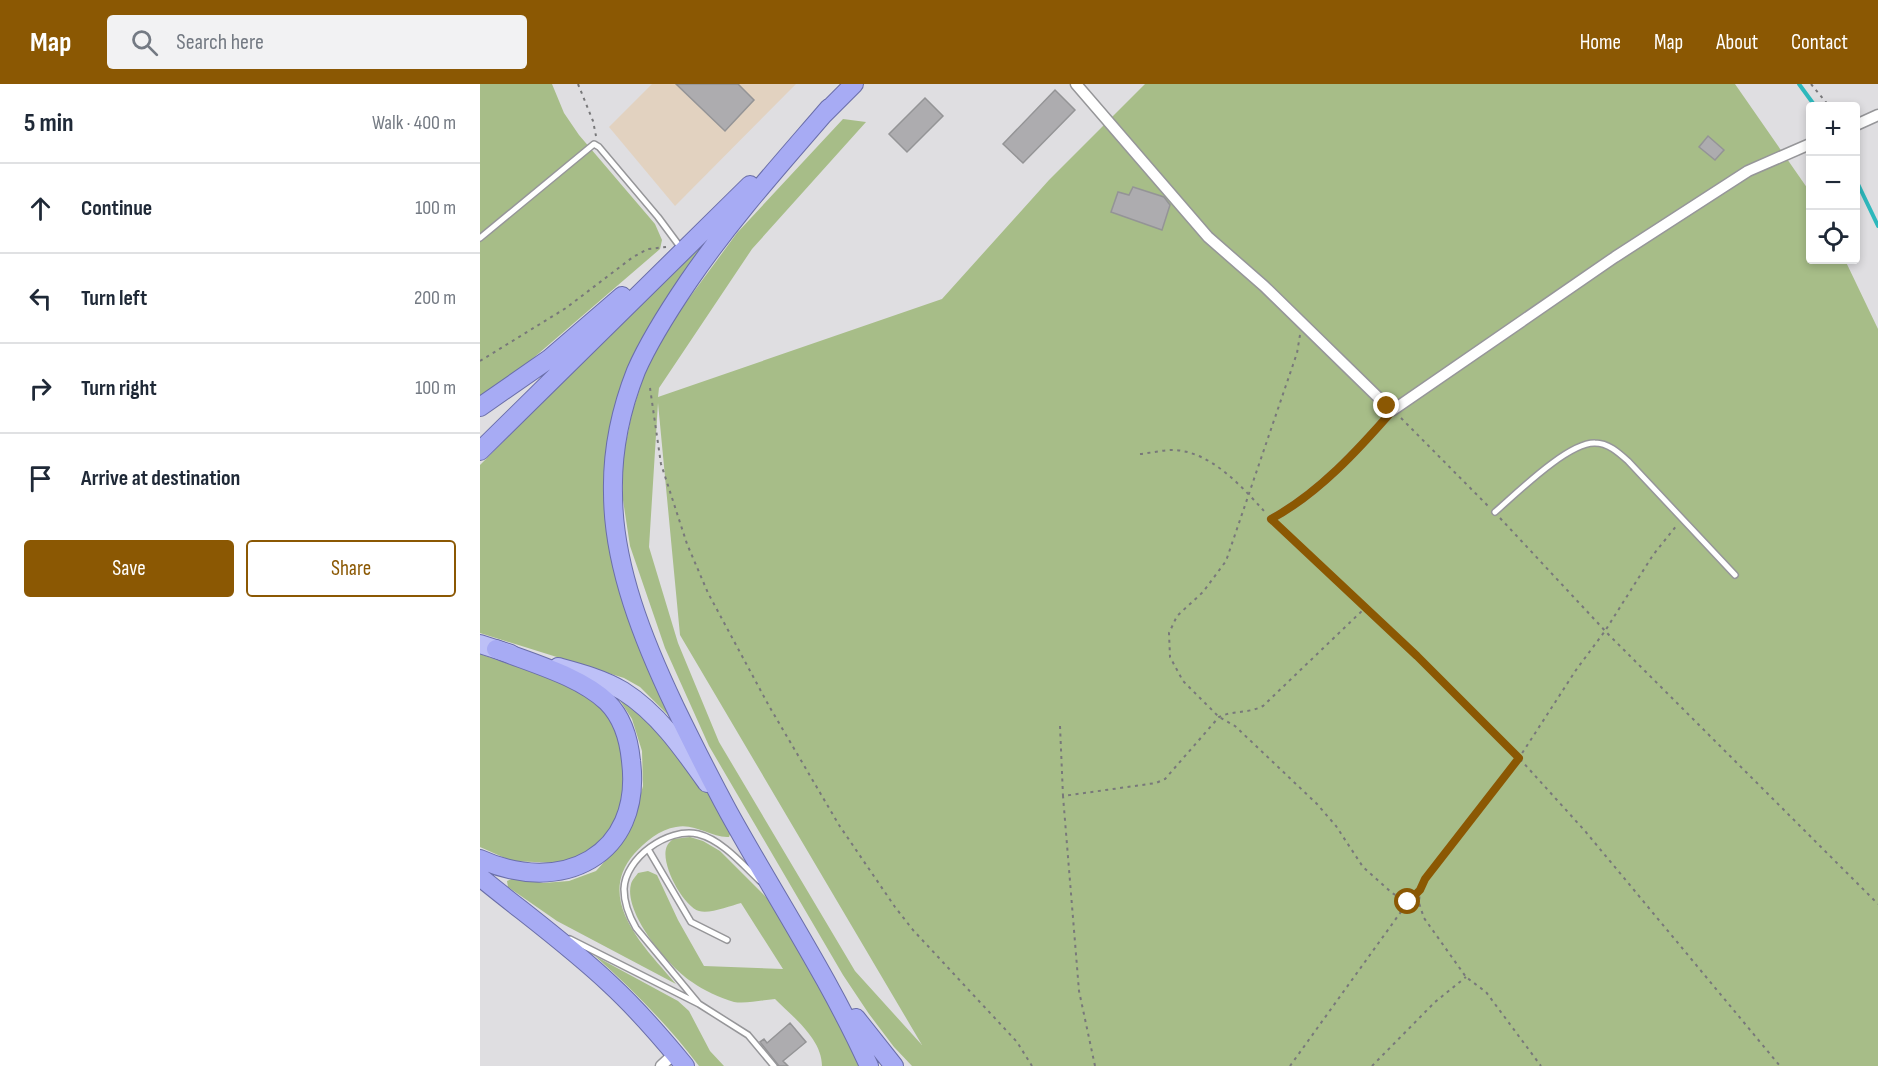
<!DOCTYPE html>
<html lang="en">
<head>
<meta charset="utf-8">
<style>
	body { margin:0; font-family:"Sofia Sans Condensed",sans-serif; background:#f2f2f3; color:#1f2937 }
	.controls { position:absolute; right:18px; top:18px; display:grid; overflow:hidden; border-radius:6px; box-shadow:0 3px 9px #0003 }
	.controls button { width:54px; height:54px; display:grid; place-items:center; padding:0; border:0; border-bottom:2px solid #e0e1e3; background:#fff; color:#1f2937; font:30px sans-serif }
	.stop { position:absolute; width:18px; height:18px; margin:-14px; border:4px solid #8b5803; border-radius:50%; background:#fff }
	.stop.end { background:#8b5803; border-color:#fff; box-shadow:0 2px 6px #0008 }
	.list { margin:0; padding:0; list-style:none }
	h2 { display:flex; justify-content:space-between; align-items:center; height:78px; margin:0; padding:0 24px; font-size:26px }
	h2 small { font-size:20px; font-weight:400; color:#747a83 }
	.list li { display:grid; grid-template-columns:39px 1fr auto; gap:18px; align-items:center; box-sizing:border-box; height:90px; padding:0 24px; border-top:2px solid #e0e1e3 }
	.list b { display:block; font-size:22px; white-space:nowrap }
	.list em { font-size:20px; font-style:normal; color:#747a83 }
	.actions { display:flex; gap:12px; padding:18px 24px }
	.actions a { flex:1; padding:14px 0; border:2px solid #8b5803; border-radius:6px; text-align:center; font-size:21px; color:#8b5803 }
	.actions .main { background:#8b5803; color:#fff }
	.icon { flex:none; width:33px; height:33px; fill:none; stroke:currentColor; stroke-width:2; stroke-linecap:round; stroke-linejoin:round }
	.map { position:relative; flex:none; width:1398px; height:982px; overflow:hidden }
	header { display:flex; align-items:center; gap:36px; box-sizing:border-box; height:84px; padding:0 30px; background:#8b5803; color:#fff }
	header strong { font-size:28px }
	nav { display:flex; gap:33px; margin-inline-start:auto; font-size:21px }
	.search { width:420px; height:54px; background:#f2f2f3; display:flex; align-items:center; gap:15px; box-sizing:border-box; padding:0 21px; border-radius:6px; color:#747a83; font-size:22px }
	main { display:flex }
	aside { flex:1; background:#fff }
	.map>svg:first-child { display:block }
	.industrial { fill:#e2d2c0 }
	.green { fill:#a7bd88; fill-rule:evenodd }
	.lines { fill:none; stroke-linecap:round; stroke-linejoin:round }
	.stream { stroke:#2eb8bc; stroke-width:4 }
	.building { fill:#adacaf; stroke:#949496; stroke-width:1.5 }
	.service-casing { stroke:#969699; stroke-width:8 }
	.minor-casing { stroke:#969699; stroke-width:13 }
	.primary-casing { stroke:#6a6ea9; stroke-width:20 }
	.trunk-casing { stroke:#6a6ea9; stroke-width:20 }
	.path { stroke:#78787a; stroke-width:2; stroke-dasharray:3 4.5; stroke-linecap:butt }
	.service { stroke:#fff; stroke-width:5 }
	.minor { stroke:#fff; stroke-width:10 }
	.primary { stroke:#bdc0f7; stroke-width:18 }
	.trunk { stroke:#a7abf4; stroke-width:18 }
	.route { stroke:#8b5803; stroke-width:8 }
</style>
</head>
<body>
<header>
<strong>Map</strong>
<div class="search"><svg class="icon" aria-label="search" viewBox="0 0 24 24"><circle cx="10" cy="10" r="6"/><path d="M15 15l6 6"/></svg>Search here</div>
<nav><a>Home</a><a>Map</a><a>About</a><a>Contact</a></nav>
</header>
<main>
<aside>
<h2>5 min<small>Walk · 400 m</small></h2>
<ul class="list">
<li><svg class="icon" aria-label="ahead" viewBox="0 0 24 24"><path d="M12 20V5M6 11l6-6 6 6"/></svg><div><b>Continue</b></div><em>100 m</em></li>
<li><svg class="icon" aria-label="left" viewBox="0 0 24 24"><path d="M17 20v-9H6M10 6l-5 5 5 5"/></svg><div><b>Turn left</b></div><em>200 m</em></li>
<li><svg class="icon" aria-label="right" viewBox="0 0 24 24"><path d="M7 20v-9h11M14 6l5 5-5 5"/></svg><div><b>Turn right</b></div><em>100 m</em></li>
<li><svg class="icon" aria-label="arrive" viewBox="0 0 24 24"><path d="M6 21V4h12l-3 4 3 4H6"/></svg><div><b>Arrive at destination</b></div></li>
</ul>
<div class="actions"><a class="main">Save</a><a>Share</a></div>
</aside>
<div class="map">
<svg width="1398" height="982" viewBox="0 0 1398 982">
	<rect width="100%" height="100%" fill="#dfdee1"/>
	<!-- industrial -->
	<path class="industrial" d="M172,0H316L195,122L129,43Z"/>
	<!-- green -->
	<path class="green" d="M0,0H72L84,29L99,51L175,140L182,156L180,165L51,276L0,313Z
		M665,0H1255L1330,108V176H1365L1398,245V982H432L414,963L389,930L363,891L229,662L185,564L150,462L143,416V373L152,329L165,288L190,240L257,149L363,35L386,38L272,165L179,304L178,313L462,215L569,96ZM178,319L200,551L442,961L375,887L239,658L198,559L169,463Z
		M245,137L175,233L127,415L195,638L160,603L144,594L0,549V381Z
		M0,570L95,603L133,632L149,681L140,733L124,756L97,773L78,779L32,777L0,763Z
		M139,615C182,642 229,702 251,747L249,753C231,754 216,739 196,743C180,745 165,758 154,770C114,816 166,865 196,900L77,837L28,803L27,797L34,794L63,799L89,797L116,787L136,765L152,741L163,702L162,667L152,635Z
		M210,753L223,757L240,767L293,820L383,982H342C342,955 313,933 295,915C282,916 266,920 254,918C240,914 223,906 212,898C189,883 143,829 151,800C152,796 156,792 158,789L168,787L177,791L198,836L224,882L303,885L261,819C250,822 230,830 219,827C203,822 179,778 187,762C188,759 191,757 193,755Z
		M115,872L198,917L209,927L230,967L244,982H219C188,941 153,906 115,872Z"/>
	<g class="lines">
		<!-- stream -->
		<path class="stream" d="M1319,0L1335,22
			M1376,96L1398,142"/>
	</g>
	<!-- building -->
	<path class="building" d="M196,0H258L274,16L245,47Z
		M575,6L595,26L543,79L523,60Z
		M445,14L463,32L427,68L409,50Z
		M1228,52L1244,66L1235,76L1219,63Z
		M653,103L684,113L690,121L682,146L631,128L638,108L649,111Z
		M310,939L326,958L303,977L308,982H299L280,958L284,955L287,959Z"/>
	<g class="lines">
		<!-- service casing -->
		<g class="service-casing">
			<path id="service" d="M0,154L114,60L119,63L178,133L201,164
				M1015,428C1036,410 1088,358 1115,359C1128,359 1138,368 1148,377L1255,491
				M791,435C838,410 879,365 913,326
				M168,765L211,838L247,856
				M90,855L219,920L268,951L294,982
				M219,920L156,844C149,832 144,820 144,805C145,774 188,743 218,750C242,756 262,780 280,797"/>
		</g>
		<!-- minor casing -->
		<g class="minor-casing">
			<path id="minor" d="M596,0L728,153L784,202L907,322L913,326L1135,173L1268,87L1330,60
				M1376,41L1398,31
				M181,982L195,969"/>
		</g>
		<!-- primary casing -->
		<g class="primary-casing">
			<path id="primary" d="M0,560L31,570
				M78,583C100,589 123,595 143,607C178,629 203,665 227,699"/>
		</g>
		<!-- trunk casing -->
		<g class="trunk-casing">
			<path id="trunk" d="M349,24C300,81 251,135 208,198C189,226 170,255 156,287C141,325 132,368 133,409C133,482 164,558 195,623C212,658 230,694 249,729C296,814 349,894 389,982
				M342,32L374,0
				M0,323L69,275L142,212
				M0,367L270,101
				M0,775C81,812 163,772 151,677C149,656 142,633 127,618C100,592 51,579 16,565
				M0,793C44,829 90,862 131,901C158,926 182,954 205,982
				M376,934L414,982"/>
		</g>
		<!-- path -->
		<path class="path" d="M98,0L113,37L116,52
			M1331,0L1349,22
			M820,251L817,269L746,477L723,508L697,532L689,549L690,573L703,597L739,633L755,642L837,720L856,742L883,783L912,809L928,818
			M0,277L86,224L153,173L168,165L186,163
			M170,304L181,380L207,460L228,509L289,622L359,741L415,823L433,846L537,958L552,982
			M921,334L1010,424
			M660,370C671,369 682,366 693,366C731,367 762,403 785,428
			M1020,434L1129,551L1398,820
			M797,441L937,572L1039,674L1105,747L1300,982
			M580,642L583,712
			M940,805L939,819L944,834L986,893L1006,908L1061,982
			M615,982L599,907L583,712L676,699L685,695L739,633C754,626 767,630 783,622L885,524
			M810,982L928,818L940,805L945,795L1039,674L1096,586L1125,547L1173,471L1197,441
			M892,982L955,918L986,893"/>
		<!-- service -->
		<use href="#service" class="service"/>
		<!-- minor -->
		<use href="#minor" class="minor"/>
		<!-- primary -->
		<use href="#primary" class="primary"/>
		<!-- trunk -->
		<use href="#trunk" class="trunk"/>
	</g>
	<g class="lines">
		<!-- route -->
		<path class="route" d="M907,322L913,326C879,365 838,410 791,435L937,572L1039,674L945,795L940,806L928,818"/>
	</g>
</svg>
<div class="controls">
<button>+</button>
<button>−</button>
<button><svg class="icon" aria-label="locate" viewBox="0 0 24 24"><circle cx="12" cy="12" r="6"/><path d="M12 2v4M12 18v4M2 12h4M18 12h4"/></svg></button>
</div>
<div class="stop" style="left:928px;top:818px"></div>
<div class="stop end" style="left:907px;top:322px"></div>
</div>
</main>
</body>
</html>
